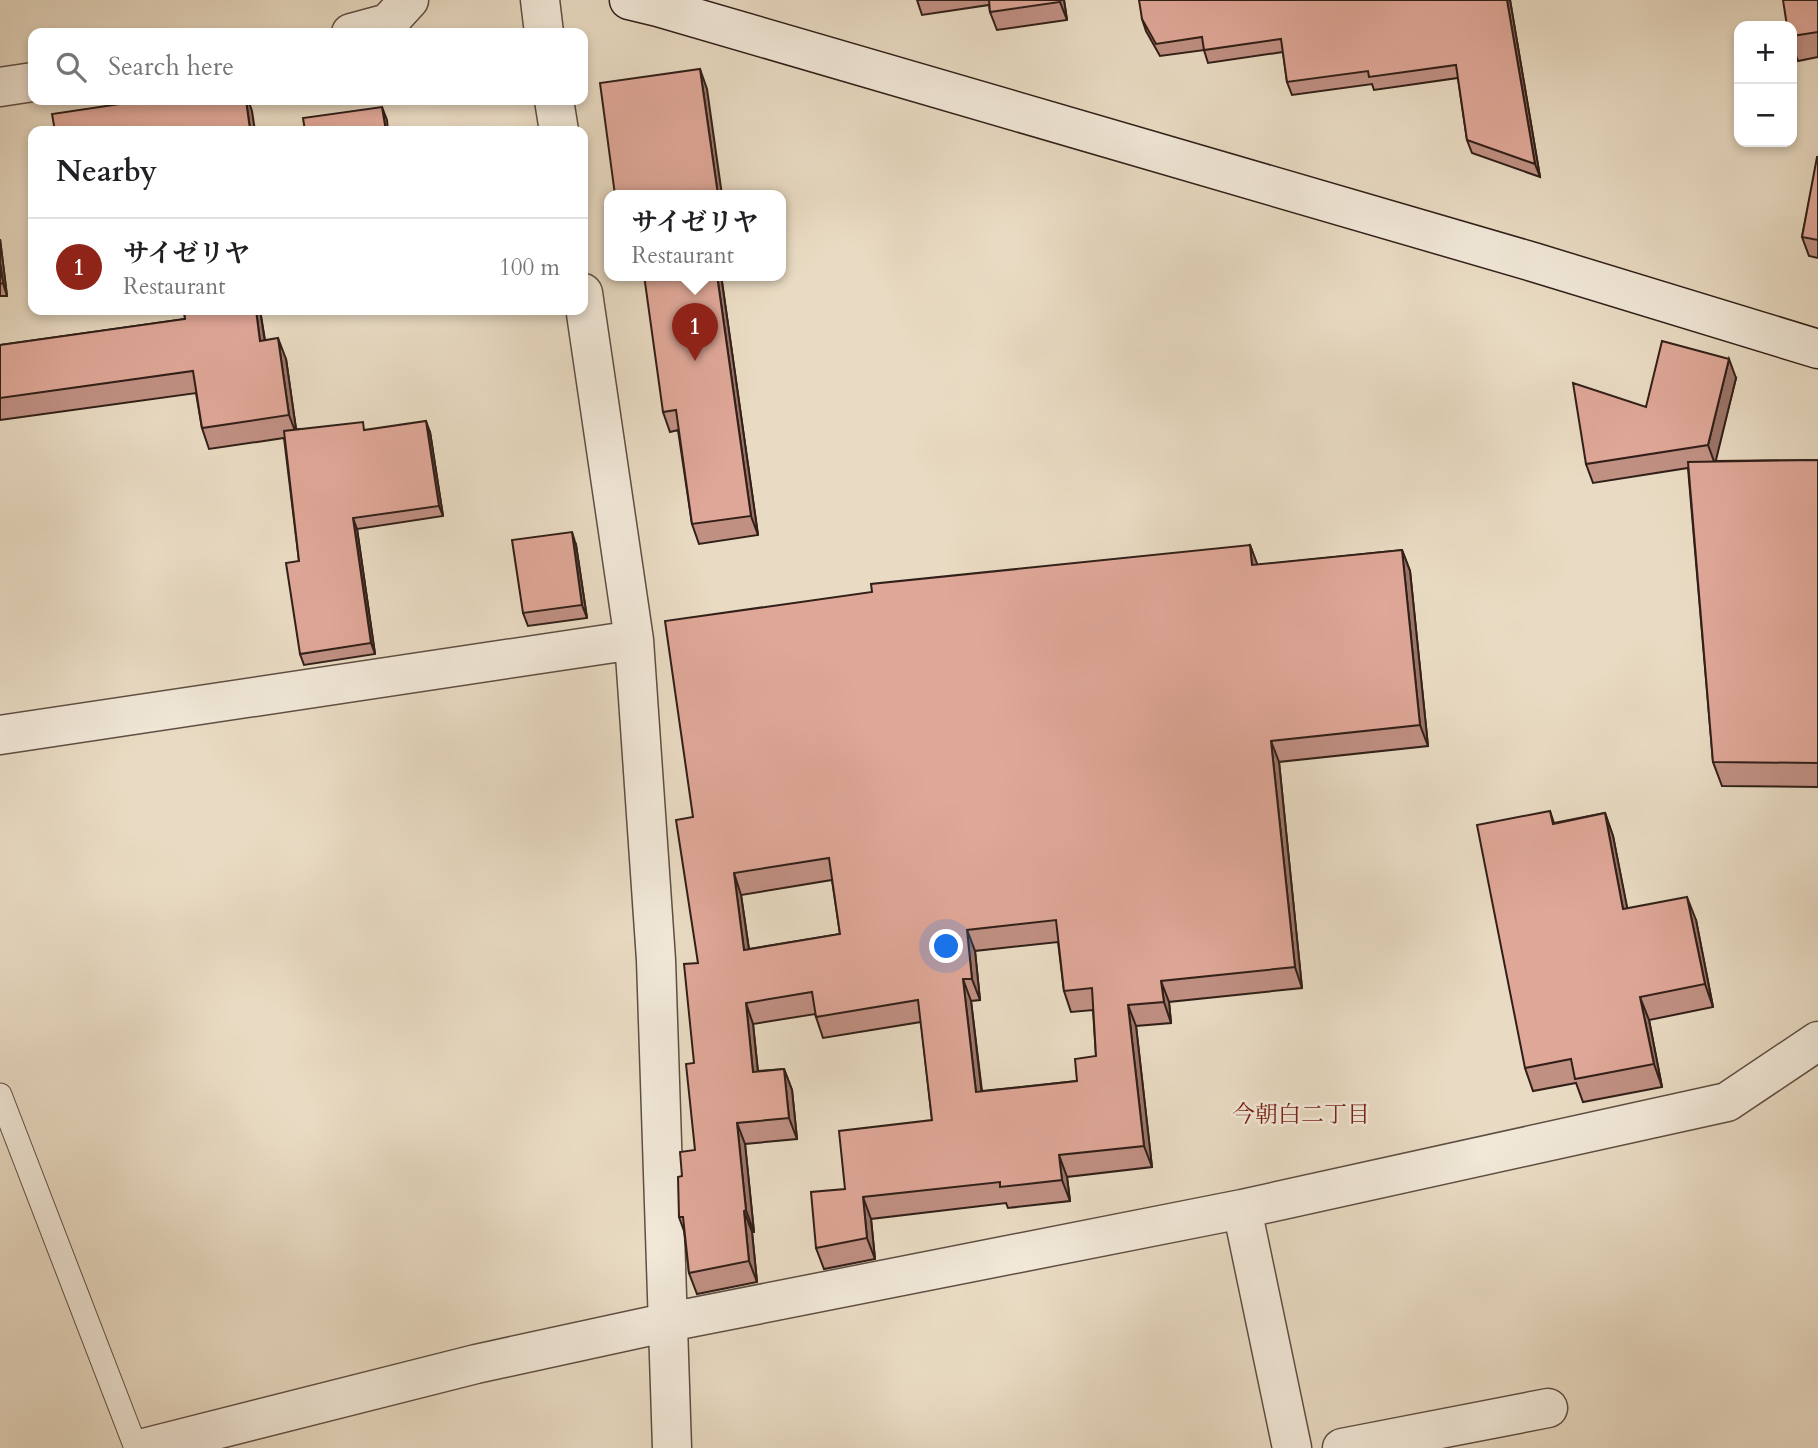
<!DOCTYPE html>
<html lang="en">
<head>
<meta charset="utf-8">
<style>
	body { margin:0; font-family:Cardo,"Noto Serif JP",serif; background:#f6f6f6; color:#202124 }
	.controls { position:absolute; right:21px; top:21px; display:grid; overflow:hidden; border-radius:14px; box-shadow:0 4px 10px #0003 }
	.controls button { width:63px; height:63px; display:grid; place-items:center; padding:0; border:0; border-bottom:2px solid #e0e0e0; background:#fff; color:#202124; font:35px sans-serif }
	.you { position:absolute; left:947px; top:947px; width:24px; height:24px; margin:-18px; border:5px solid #fff; border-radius:50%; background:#1a73e8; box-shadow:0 0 0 10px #1a73e833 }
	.badge { display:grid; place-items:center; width:46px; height:46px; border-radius:50%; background:#8f2418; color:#fff; font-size:23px; font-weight:700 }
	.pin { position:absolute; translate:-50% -58px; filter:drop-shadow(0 2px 4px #0008) }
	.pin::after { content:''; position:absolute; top:37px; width:24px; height:21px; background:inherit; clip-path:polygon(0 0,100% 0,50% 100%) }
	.popup { position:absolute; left:604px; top:190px; width:182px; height:91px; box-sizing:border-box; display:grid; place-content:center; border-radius:14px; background:#fff; filter:drop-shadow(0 2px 5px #0005); font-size:23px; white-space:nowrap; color:#757577 }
	.popup b { font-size:26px; color:#202124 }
	.popup::after { content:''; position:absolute; left:50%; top:100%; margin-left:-14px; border:14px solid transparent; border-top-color:#fff }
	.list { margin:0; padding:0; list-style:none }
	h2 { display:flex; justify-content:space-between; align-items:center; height:91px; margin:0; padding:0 28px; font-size:30px }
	h2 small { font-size:23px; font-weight:400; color:#757577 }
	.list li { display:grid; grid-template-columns:46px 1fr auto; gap:21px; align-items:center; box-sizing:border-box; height:98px; padding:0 28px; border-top:2px solid #e0e0e0 }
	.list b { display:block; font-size:26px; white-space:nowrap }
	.list p { margin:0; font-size:23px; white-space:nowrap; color:#757577 }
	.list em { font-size:23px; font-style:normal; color:#757577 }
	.icon { flex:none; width:38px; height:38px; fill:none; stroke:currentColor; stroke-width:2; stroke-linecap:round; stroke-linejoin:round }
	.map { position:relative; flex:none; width:1818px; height:1448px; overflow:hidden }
	.search { position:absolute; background:#fff; box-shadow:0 4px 10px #0003; left:28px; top:28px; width:560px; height:77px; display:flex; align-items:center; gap:18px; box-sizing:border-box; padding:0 24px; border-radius:14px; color:#757577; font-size:26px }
	.panel { position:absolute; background:#fff; box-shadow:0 4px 10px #0003; left:28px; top:126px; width:560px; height:189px; border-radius:14px }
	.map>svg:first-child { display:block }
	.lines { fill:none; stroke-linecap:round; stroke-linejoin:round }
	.lane-casing { stroke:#5f4e43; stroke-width:25 }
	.street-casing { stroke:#5f4e43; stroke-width:41 }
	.secondary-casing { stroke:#311f18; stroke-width:41 }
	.lane { stroke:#f1e8d8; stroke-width:23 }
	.street { stroke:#f1e8d8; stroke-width:38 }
	.secondary { stroke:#f1e8d8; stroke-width:38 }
	.wall { fill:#c09083; stroke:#311f18; stroke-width:2; fill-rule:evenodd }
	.shaded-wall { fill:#9c756a; stroke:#311f18; stroke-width:2 }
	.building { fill:#dfa798; stroke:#311f18; stroke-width:2; fill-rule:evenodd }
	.labels { text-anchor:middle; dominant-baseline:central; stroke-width:5; stroke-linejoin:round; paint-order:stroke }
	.neighbourhood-label { font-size:23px; fill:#7a1f14; stroke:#f1e8d8 }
</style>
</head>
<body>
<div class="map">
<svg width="1818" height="1448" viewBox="0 0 1818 1448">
	<rect width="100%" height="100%" fill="#e9dbc3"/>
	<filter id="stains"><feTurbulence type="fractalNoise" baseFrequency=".00286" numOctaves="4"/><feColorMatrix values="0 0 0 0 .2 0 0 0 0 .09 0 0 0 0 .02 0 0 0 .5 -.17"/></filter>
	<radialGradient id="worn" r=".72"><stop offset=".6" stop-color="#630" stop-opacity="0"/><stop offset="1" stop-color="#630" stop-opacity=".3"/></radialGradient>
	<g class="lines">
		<!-- lane casing -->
		<g class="lane-casing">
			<path id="lane" d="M0,1095L136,1448"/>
		</g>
		<!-- street casing -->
		<g class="street-casing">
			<path id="street" d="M540,0L544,33
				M351,33L388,23L409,0
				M0,87L33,82
				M554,100L559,131
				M583,293L634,640L656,960L672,1448
				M0,735L634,640
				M1242,1209L1292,1448
				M144,1448L476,1364L669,1322L1242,1209L1727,1102L1818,1041
				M1342,1448L1548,1408"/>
		</g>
		<!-- secondary casing -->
		<g class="secondary-casing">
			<path id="secondary" d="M629,0L658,7L1533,262L1818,349"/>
		</g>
		<!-- lane -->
		<use href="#lane" class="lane"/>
		<!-- street -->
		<use href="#street" class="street"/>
		<!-- secondary -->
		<use href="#secondary" class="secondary"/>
	</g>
	<!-- wall -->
	<path class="wall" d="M917,0H1064L1067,20L997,30L990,12L989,5L922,15Z
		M1510,0L1540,177L1472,153L1467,140L1458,78L1374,90L1372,84L1292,95L1287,82L1283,52L1208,63L1204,50L1160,56L1146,31L1142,19Z
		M1818,0V57L1798,61L1792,45V26Z
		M1818,157V258L1809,256L1802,237Z
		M0,239L7,296H0Z
		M721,275L758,535L699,544L692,524L678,430L670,432L663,412Z
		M184,310H260L265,340L286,359L296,429L366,430L430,432L443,516L357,529L375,654L304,665L300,654L299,561L284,438L209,449L202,428L196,393L0,420V345L185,319Z
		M1736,378L1715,461L1818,460V787L1722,786L1713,762L1688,468L1593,483L1586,464L1646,407Z
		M576,545L587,618L528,626L523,613Z
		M1250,545L1257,565L1402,550L1410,571L1428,746L1279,762L1302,988L1169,1002L1171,1023L1136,1026L1152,1167L1067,1177L1070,1201L1008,1208L1006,1203L871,1219L875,1259L824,1269L816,1248L845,1189L932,1120L921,1022L823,1038L815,1014L753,1024L758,1071L784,1069L792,1090L797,1139L745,1144L754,1232H752L757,1282L697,1294L689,1273L684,1231L679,1217L682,1176L695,1150L694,1063L698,963L693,817ZM832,880L840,934L749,949L741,895ZM1058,942L1064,991L1071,1012L1093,1010L1096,1056L1077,1081L982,1091L971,1001L980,1000L975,951Z
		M1550,811L1554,823L1605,813L1613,836L1627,909L1696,920L1713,1007L1649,1020L1662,1087L1583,1102L1576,1083L1533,1091L1525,1068Z"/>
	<!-- shaded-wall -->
	<path class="shaded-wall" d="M1060,0H1064L1067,20L1060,2Z
		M1507,0H1510L1540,177L1535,164Z
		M700,69L707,89L722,195H718Z
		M246,100H248L252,111L255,131H251L250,129Z
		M382,107L387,120L388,131H386Z
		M0,239L7,296L3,283L0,263Z
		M717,275H721L758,535L751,516Z
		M256,310H260L268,362L260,341Z
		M278,338L286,359L297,436L289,415Z
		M1729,359L1736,378L1715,464L1708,445Z
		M426,421L430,432L443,516L439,506Z
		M353,518L357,529L375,654L371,643Z
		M572,532L576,545L587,618L582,605Z
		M1250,545L1258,566L1252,565Z
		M1402,550L1410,571L1428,746L1420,725Z
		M1271,741L1279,762L1302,988L1295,967Z
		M1605,813L1613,836L1632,932L1623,909Z
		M734,873L741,895L752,971L744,950Z
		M1687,897L1696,920L1713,1007L1705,984Z
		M967,930L975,951L980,1000L972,979Z
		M963,979L971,1001L984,1113L976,1092Z
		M1161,981L1169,1002L1171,1023L1164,1002Z
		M1640,997L1649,1020L1662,1087L1654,1064Z
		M746,1003L753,1024L760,1093L753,1072Z
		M1128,1005L1136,1026L1152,1167L1144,1146Z
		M784,1069L792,1090L797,1139L789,1118Z
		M737,1123L745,1144L754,1232L746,1210Z
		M1059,1155L1067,1177L1070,1201L1062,1180Z
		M863,1197L871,1219L875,1259L867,1238Z
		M744,1211L752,1232L757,1282L749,1261Z"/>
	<!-- building -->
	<path class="building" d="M989,0H1060V2L990,12Z
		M1139,0H1507L1535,164L1467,140L1456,65L1369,77L1368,71L1287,82L1281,39L1204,50L1202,37L1156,44L1142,19Z
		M1783,0H1818V32L1792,36V26H1787Z
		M700,69L718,195H615L600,83Z
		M147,100H246L250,129L235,131H55L52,114Z
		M382,107L386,131H305L303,118Z
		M1817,157H1818V240L1802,237Z
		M0,263L3,283L0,284Z
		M644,275H717L751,516L692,524L676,410L663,412Z
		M184,310H256L260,341L278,338L289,415L202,428L193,371L0,398V345L185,319Z
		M1662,341L1729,359L1708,445L1586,464L1573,383L1646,407Z
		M426,421L439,506L353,518L371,643L300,654L286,563L299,561L284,431L363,422L364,430Z
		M1818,460V763L1713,762L1688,462Z
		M572,532L582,605L523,613L512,540Z
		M1250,545L1252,565L1402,550L1420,725L1271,741L1295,967L1161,981L1164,1002L1128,1005L1144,1146L1059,1155L1062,1180L1000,1187V1182L863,1197L867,1238L816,1248L811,1192L845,1189L839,1131L932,1120L918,1000L816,1017L812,992L746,1003L753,1072L784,1069L789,1118L737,1123L746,1210L744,1211L749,1261L689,1273L683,1217H679L678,1177L682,1176L680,1152L695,1150L686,1064L694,1063L684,964L698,963L676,820L693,817L665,621L872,592L871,584ZM829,858L840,934L744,950L734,873ZM1056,920L1064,991L1092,988L1096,1056L1075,1059L1077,1081L976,1092L963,979H972L967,930Z
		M1550,811L1553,824L1605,813L1623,909L1687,897L1705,984L1640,997L1654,1064L1575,1079L1571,1059L1525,1068L1477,825Z"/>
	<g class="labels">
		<!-- neighbourhood labels -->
		<g class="neighbourhood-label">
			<text x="1301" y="1114">今朝白二丁目</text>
		</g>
	</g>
	<rect width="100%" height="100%" filter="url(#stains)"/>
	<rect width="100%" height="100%" fill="url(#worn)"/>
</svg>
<div class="controls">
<button>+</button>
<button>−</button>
</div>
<div class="you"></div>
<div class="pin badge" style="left:695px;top:361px">1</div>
<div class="popup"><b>サイゼリヤ</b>Restaurant</div>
<div class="search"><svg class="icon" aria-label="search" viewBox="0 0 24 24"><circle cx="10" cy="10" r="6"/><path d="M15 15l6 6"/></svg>Search here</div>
<section class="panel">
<h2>Nearby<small></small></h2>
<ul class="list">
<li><span class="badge">1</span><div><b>サイゼリヤ</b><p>Restaurant</p></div><em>100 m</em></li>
</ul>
</section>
</div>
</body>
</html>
